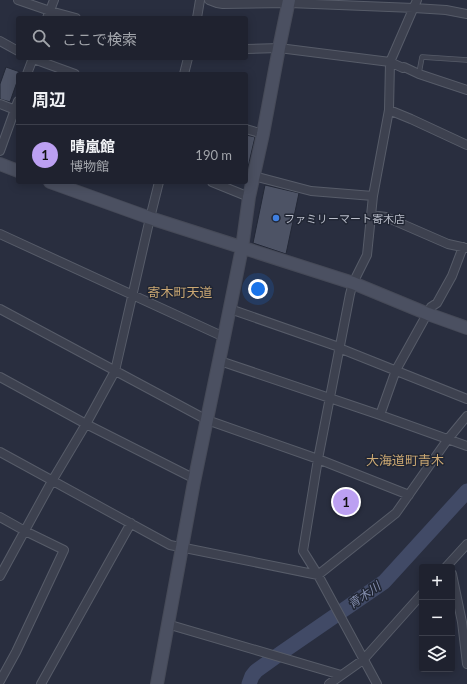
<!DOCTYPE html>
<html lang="ja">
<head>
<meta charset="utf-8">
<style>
	body { margin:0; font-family:Lato,"Noto Sans JP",sans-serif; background:#272a37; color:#f1f3f6 }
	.controls { position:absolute; right:12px; bottom:12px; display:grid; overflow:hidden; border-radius:4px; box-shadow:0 2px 10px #0003 }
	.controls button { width:36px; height:36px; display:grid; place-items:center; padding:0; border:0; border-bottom:1px solid #3c3f4b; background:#1f222f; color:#f1f3f6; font:20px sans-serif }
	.you { position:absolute; left:258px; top:289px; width:14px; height:14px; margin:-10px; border:3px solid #fff; border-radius:50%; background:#1a73e8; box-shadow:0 0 0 6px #1a73e833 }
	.badge { display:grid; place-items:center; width:26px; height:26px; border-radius:50%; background:#bca0f2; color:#111; font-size:13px; font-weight:700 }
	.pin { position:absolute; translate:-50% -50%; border:2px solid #fff; box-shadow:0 1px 4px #0006 }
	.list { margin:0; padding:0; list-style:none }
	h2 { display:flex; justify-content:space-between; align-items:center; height:52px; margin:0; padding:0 16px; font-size:17px }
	h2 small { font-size:13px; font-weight:400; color:#a1a4aa }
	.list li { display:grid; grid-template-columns:26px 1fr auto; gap:12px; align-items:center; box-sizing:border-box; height:60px; padding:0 16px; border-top:1px solid #3c3f4b }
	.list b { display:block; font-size:15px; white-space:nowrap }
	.list p { margin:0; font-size:13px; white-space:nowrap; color:#a1a4aa }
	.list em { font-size:13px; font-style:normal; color:#a1a4aa }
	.icon { flex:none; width:22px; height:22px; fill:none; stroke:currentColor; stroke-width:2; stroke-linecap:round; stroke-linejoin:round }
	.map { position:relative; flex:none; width:467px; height:684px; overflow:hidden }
	.search { position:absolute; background:#1f222f; box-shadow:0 2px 10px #0003; left:16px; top:16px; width:232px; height:44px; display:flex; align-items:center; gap:10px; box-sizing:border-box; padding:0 14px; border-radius:4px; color:#a1a4aa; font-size:15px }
	.panel { position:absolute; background:#1f222f; box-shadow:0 2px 10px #0003; left:16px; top:72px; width:232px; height:112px; border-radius:4px }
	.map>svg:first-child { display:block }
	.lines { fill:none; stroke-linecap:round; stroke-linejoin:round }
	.river { stroke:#414a66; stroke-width:15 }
	.building { fill:#4d5365; stroke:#232836 }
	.lane-casing { stroke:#575c69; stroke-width:5.5 }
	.street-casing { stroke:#575c69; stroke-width:10 }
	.secondary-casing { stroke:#464a58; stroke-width:14 }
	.lane { stroke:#3d414f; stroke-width:4 }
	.street { stroke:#3d414f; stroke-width:8 }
	.secondary { stroke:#4b5061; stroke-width:12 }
	.shop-dot { fill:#3f7fe0; stroke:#212634; stroke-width:1.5 }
	.labels { text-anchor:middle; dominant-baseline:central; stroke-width:3; stroke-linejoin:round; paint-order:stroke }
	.poi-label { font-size:11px; fill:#b9bdc9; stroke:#212634; text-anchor:start }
	.water-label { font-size:12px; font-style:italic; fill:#848ead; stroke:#212634 }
	.quarter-label { font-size:13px; fill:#cba873; stroke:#212634 }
</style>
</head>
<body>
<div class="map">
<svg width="467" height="684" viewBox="0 0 467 684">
	<rect width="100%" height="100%" fill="#292e3f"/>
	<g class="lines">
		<!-- river -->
		<path class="river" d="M249,684L252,676L256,671L281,653L384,582L467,491"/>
	</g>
	<!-- building -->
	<path class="building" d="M6,67L20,72L19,74H18V79L10,102L0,99V84Z
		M246,135L255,137L248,167H246Z
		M265,185L299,193L286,254L253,243Z"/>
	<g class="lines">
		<!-- lane casing -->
		<g class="lane-casing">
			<path id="lane" d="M419,73L422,57L467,60"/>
		</g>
		<!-- street casing -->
		<g class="street-casing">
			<path id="street" d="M18,0L50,11L76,18
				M209,0L217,3L223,4L289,3L414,8L446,10L467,14
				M417,0L390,62L403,68L404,67L419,74L467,90
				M47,18L54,0
				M197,18L200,0
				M0,41L18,51
				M246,49L279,48L390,62L389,110L373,196L367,255L353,283L350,294L318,459L303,551L318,575L377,684
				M31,58L75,74
				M27,74L33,58
				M184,74L188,58
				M0,104L18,111
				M389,110L411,119L467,145
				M246,129L263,134
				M0,151L18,101
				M254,176L311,191L373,196
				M212,182L249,197
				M371,215L386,217L448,244L467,248
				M0,234L224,337
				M0,309L207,420L318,459L409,495
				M230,309L339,347
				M339,348L467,399
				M220,361L380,415L467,446
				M0,377L86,424L195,479
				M380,415L396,370L431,307L437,303L452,276L463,247
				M0,452L170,545L318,575L396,513L448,439L467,416
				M0,517L25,531L64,550L16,652L0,681
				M446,567L467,544
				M452,574L462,622L467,664
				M0,576L52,481L86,424L115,371L150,218L159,182
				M167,624L341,675
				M41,684L131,523
				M329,684L363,660L422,594"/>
		</g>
		<!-- secondary casing -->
		<g class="secondary-casing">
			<path id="secondary" d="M0,164L18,171
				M50,182L150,218L353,283L428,314L467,328
				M157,684L194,482L224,337L242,248L249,197L263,134L279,48L289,0"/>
		</g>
		<!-- lane -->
		<use href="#lane" class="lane"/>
		<!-- street -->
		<use href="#street" class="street"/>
		<!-- secondary -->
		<use href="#secondary" class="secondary"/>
	</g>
	<!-- markers -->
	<circle class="shop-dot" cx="276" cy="218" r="4"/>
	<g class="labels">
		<!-- poi labels -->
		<g class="poi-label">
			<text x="284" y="218">ファミリーマート寄木店</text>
		</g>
		<!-- water labels -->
		<g class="water-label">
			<text transform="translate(364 595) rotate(-35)">青木川</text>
		</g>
		<!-- quarter labels -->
		<g class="quarter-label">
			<text x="180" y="292">寄木町天道</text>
			<text x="405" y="460">大海道町青木</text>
		</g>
	</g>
</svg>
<div class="controls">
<button>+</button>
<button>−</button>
<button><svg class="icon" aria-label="layers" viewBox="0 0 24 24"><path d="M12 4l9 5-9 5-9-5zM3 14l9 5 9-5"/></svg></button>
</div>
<div class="you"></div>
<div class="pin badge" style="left:346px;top:502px">1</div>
<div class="search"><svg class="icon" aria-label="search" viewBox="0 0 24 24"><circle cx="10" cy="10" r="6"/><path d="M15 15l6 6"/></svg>ここで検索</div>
<section class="panel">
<h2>周辺<small></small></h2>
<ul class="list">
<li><span class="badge">1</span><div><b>晴嵐館</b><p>博物館</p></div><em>190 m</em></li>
</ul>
</section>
</div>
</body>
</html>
